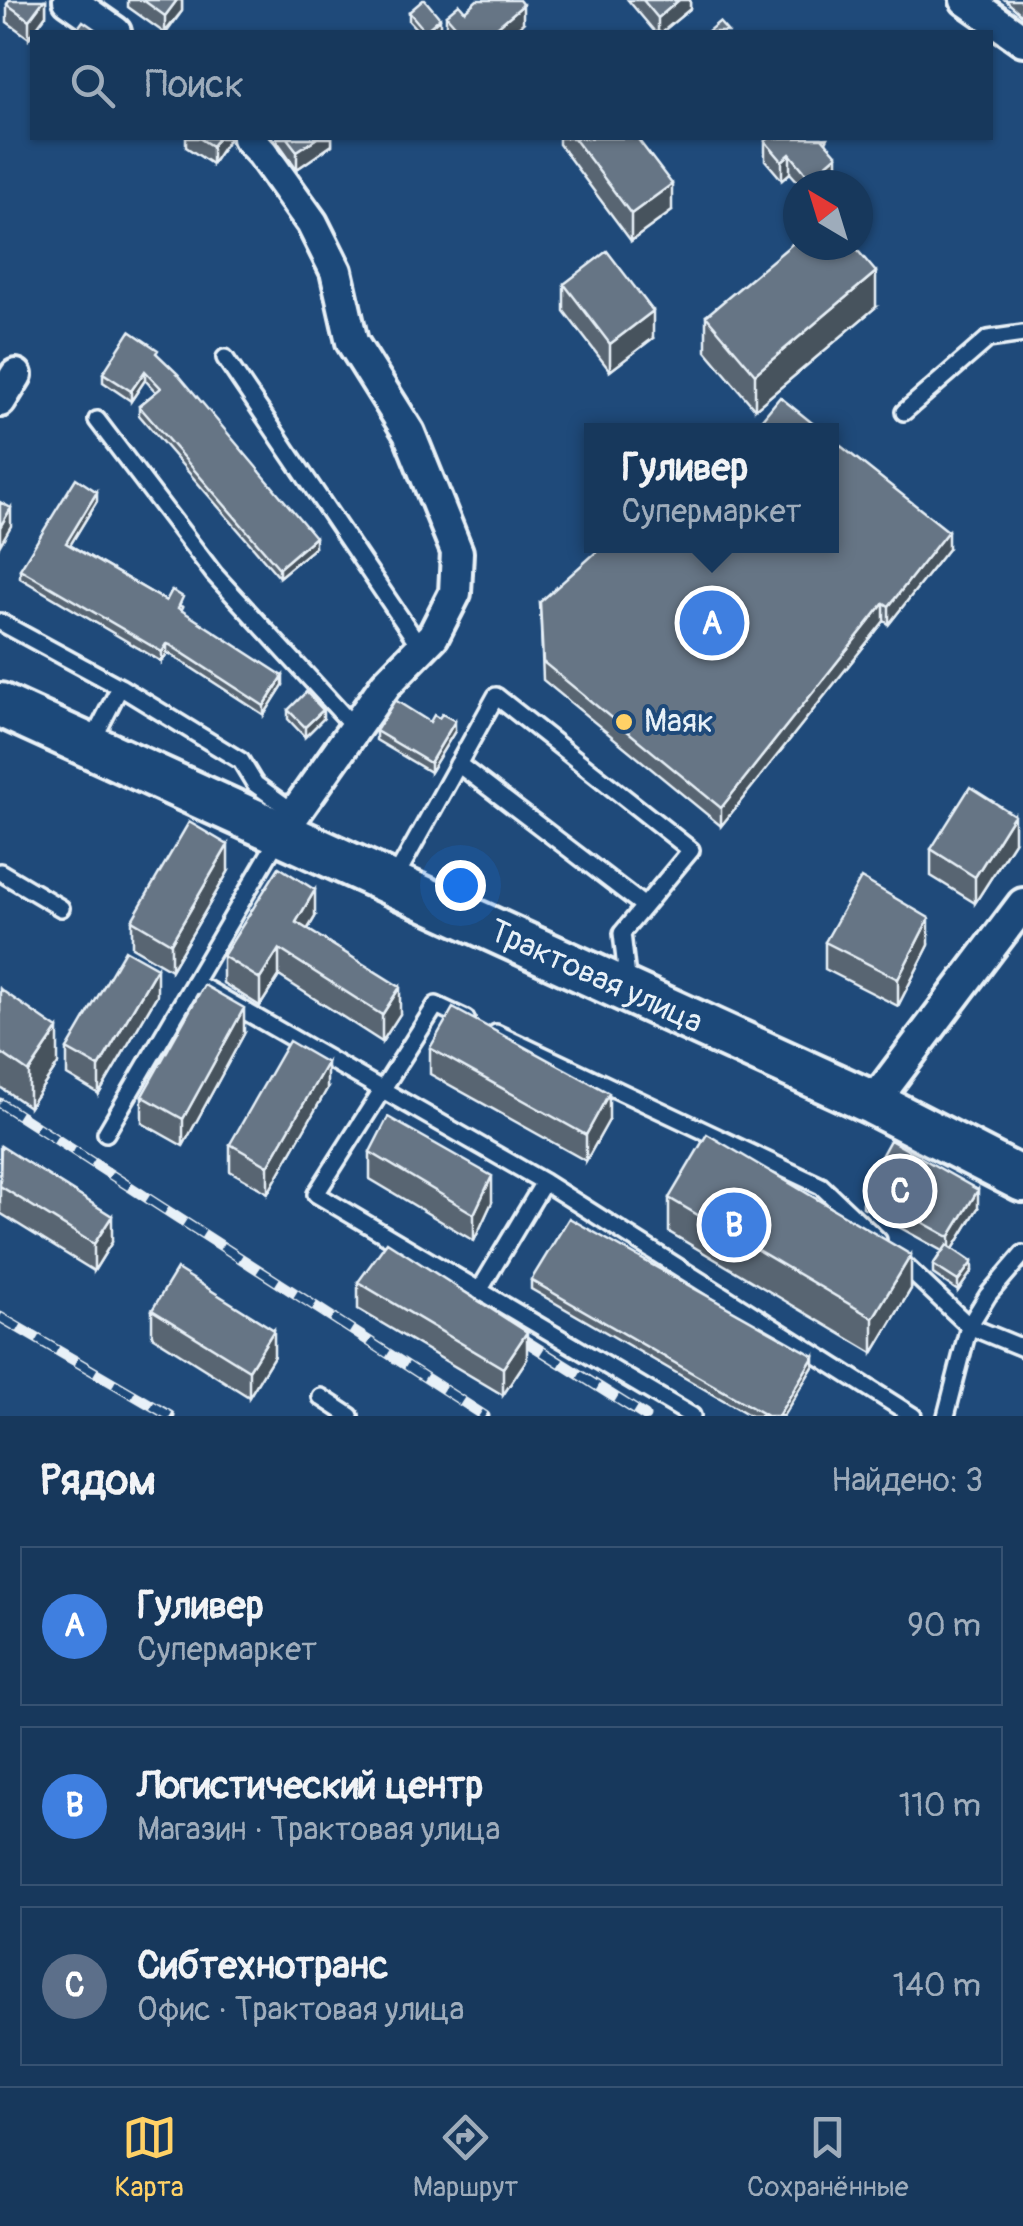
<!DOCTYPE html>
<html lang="ru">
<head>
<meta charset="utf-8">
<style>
	body { margin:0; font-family:Pangolin,sans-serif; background:#203f62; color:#f1f3f6 }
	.compass { position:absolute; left:783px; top:170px; width:90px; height:90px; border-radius:50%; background:#17385c; box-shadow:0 2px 8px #0004; rotate:322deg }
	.you { position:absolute; left:460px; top:885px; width:35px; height:35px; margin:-25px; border:8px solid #fff; border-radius:50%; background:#1a73e8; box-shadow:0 0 0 15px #1a73e833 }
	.badge { display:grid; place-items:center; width:65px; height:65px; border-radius:50%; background:#ffd166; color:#fff; font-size:32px; font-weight:700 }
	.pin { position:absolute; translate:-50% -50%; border:5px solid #fff; box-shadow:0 2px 10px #0006 }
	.popup { position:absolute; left:584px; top:423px; width:255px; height:130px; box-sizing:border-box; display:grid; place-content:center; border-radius:0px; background:#17385c; filter:drop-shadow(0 2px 8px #0005); font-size:32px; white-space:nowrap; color:#9eacbb }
	.popup b { font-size:38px; color:#f1f3f6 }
	.popup::after { content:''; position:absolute; left:50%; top:100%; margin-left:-20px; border:20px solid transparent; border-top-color:#17385c }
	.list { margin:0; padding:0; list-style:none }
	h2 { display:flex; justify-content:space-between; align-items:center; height:130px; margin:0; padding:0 40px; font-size:42px }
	h2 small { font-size:32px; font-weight:400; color:#9eacbb }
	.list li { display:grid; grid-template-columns:65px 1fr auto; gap:30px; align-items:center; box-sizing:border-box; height:160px; margin:0 20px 20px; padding:0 20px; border:2px solid #365272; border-radius:0px }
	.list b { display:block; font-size:38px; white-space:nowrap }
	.list p { margin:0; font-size:32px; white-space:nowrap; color:#9eacbb }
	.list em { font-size:32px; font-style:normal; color:#9eacbb }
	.icon { flex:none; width:55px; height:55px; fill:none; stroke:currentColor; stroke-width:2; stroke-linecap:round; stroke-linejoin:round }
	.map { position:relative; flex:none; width:1023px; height:1416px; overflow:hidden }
	.search { position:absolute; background:#17385c; box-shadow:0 2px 8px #0004; left:30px; right:30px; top:30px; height:110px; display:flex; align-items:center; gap:25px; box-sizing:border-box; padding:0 35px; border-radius:0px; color:#9eacbb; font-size:38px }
	.sheet { height:670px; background:#17385c }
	nav { display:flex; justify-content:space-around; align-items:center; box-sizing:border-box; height:140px; border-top:2px solid #365272; background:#17385c; font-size:28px; color:#9eacbb }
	nav a { display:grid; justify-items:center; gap:5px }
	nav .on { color:#ffd166 }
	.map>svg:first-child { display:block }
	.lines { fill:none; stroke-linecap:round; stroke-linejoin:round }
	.service-casing { stroke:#e8f1f8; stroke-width:22 }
	.minor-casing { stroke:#e8f1f8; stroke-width:38 }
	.secondary-casing { stroke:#e8f1f8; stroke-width:50 }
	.service { stroke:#1f4a7a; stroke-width:15 }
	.minor { stroke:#1f4a7a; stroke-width:30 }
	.secondary { stroke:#1f4a7a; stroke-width:42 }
	.rail-casing { stroke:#e8f1f8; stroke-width:11 }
	.rail { stroke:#1f4a7a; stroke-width:8; stroke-dasharray:22; stroke-linecap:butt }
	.wall { fill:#586572; stroke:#e8f1f8; stroke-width:2.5 }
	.shaded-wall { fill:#47525d; stroke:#e8f1f8; stroke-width:2.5 }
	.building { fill:#667585; stroke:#e8f1f8; stroke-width:2.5 }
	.poi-dot { fill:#ffd166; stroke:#1f4a7a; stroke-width:4 }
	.labels { text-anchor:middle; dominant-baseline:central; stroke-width:8; stroke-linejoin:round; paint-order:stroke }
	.poi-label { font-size:32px; fill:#e8f1f8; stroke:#1f4a7a; text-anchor:start }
	.street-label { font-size:32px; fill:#e8f1f8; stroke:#1f4a7a }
</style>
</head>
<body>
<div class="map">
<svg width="1023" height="1416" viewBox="0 0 1023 1416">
	<rect width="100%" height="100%" fill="#1f4a7a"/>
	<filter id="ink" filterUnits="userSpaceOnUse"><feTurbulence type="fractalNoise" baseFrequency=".01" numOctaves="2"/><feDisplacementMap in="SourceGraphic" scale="20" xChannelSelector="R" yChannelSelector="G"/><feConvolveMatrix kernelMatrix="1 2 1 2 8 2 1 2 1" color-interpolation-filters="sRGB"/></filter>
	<g filter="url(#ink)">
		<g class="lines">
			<!-- service casing -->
			<g class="service-casing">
				<path id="service" d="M225,358L421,648
					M904,412L988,339L1023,334
					M97,420L214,574L355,728
					M0,622L120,687L241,761L255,784L295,813
					M92,742L120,687
					M458,764L644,906
					M0,872L61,908
					M394,880L496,696L691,850L622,933L628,987
					M194,982L544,1182L913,1416
					M466,1019L436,1005L316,1194L692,1416
					M496,1033L821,1186L878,1240
					M106,1133L279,837
					M898,1259L969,1326L1023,1348
					M479,1291L544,1182
					M321,1397L350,1416
					M946,1416L969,1326L988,1295L1023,1254"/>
			</g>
			<!-- minor casing -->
			<g class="minor-casing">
				<path id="minor" d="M69,0L115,32
					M966,0L1023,40
					M248,138L262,153L312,223L336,271L352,342L409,433L457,552L455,593L433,636L386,684L281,833
					M0,401L16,375
					M873,1103L1023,904"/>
			</g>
			<!-- secondary casing -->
			<g class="secondary-casing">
				<g id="secondary">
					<path id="s1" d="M0,705L873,1103L1023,1180"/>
				</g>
			</g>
			<!-- service -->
			<use href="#service" class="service"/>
			<!-- minor -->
			<use href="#minor" class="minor"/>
			<!-- secondary -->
			<use href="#secondary" class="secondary"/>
			<!-- rail casing -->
			<g class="rail-casing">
				<path id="rail" d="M0,1103L485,1416
					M0,1317L170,1416
					M505,1328L645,1416"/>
			</g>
			<!-- rail -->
			<use href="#rail" class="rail"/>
		</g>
		<!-- wall -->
		<path class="wall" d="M46,0V15L29,38L7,22V4Z
			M128,0H182V11L167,32H163L128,7Z
			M628,0H690V9L662,32H655Z
			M1005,0H1023L1022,15Z
			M465,11L523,23L512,32H446V15Z
			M409,12L440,27L434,32H419L409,21Z
			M186,138H228V140L212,164L186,147Z
			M277,138H332V145L297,169L277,141Z
			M559,138H637L672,211L631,241L559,144Z
			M828,138L826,142L837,173L823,185H801L790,173L782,180L765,160V141Z
			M564,284L653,338L610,371L564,311Z
			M876,307L755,409L706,351V316Z
			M158,356L315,547L279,577L139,415V406L156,392L145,380L131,401L103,382V373Z
			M97,501L70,545L166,601L183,607L181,611L283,685L264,715L170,654L167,653L162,662L20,578V569Z
			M948,549L889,624L884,621L721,826L543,680L540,602Z
			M288,710L323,719L305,737L288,719Z
			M439,718L455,731L430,772L376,740V731L430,722Z
			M1014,842L975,903L931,876V849Z
			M228,872L171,970L132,947V920Z
			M315,917L308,929L400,1014L382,1042L279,976L260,1006L223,983V956Z
			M825,942L929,945L898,1006L825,969Z
			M0,989L58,1064L29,1107L0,1087Z
			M157,995L99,1094L67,1075V1049Z
			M244,1034L183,1146L142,1123V1096Z
			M430,1048L609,1120L586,1161L430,1074Z
			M327,1089L268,1193L230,1171V1144Z
			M0,1147L112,1242L94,1271L0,1213Z
			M370,1152L492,1202L474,1241L370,1179Z
			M863,1189L978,1208L953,1249L972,1271L958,1291L933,1274V1265L942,1251L863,1207Z
			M669,1198L911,1289L873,1353L669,1232Z
			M531,1280L814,1365L783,1416H751L531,1289Z
			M358,1282L527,1359L503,1395L358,1309Z
			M152,1310L274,1356L249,1397L152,1336Z"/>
		<!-- shaded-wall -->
		<path class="shaded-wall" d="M44,0H46V15L29,38V20Z
			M177,0H182V11L165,32V16Z
			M679,0H690V9L662,32H658V18Z
			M523,5V23L512,32H491Z
			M440,18V27L434,32H425Z
			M218,138H228V140L212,164V146Z
			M317,138H332V145L297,169V151Z
			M790,154V173L782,180V161Z
			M837,155V173L823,185H810V178Z
			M672,184V211L631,241V214Z
			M876,272V307L755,409V374Z
			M653,311V338L610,371V344Z
			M145,371V380L131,401V391Z
			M97,492V501L66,552V543Z
			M11,508V526L0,545V527Z
			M948,531V549L889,624V606Z
			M315,537V547L279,577V568Z
			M884,603V621L721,826V808Z
			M167,644V653L162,662V652Z
			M283,676V685L264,715V706Z
			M323,710V719L305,737V727Z
			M455,721V731L430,772V763Z
			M1014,815V842L975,903V877Z
			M228,845V872L171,970V943Z
			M315,890V917L296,948V922Z
			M929,918V945L898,1006V979Z
			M279,949V976L260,1006V979Z
			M157,968V995L99,1094V1067Z
			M400,987V1014L382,1042V1015Z
			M244,1008V1034L183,1146V1119Z
			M58,1029V1064L29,1107V1072Z
			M327,1063V1089L268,1193V1166Z
			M609,1093V1120L586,1161V1135Z
			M492,1176V1202L474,1241V1214Z
			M978,1190V1208L950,1254V1236Z
			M112,1216V1242L94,1271V1244Z
			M911,1255V1289L873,1353V1318Z
			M972,1262V1271L958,1291V1281Z
			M274,1330V1356L249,1397V1370Z
			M527,1332V1359L503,1395V1368Z
			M814,1356V1365L783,1416H778Z"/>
		<!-- building -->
		<path class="building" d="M9,0H44L29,20L7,4Z
			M143,0H177L165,16Z
			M423,0H425L440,18L425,31L409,12Z
			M477,0H519L523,5L491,32H461L446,15L459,4L465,11Z
			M643,0H679L658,18Z
			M83,21L99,32H75Z
			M719,22L728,32H707Z
			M199,138H218L212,146Z
			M287,138H317L297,151Z
			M574,138H637L672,184L631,214Z
			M770,138H822L837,155L810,178L790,154L782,161L765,141Z
			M798,239V245H853L876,272L755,374L706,316Z
			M607,251L653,311L610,344L564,284Z
			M130,331L158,350L156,353L178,374L315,537L279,568L139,406L161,388L145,371L131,391L103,373Z
			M780,397L821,430H753Z
			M832,439L948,531L889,606L884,603L721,808L543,662L540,602L603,546H832Z
			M76,478L97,492L66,543L166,601L172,590L183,597L178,608L283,676L264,706L170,645L167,644L162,652L20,569Z
			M0,502L11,508L0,527Z
			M306,692L323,710L305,727L288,710Z
			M395,700L430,722L434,715L439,718L442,714L455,721L430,763L376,731Z
			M970,787L1014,815L975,877L931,849Z
			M189,822L228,845L171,943L132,920Z
			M279,867L315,890L296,922L400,987L382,1015L279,949L260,979L223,956Z
			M861,878L929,918L898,979L825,942Z
			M125,950L157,968L99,1067L67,1049Z
			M204,985L244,1008L183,1119L142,1096Z
			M0,989L58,1029L29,1072L0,1052Z
			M453,1008L609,1093L586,1135L430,1048Z
			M289,1041L327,1063L268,1166L230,1144Z
			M388,1117L492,1176L474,1214L370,1152Z
			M707,1134L911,1255L873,1318L669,1198Z
			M890,1140L978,1190L950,1236H947L863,1189Z
			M1,1146L112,1216L94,1244L0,1186Z
			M569,1218L814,1356L778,1416H767L531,1280Z
			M387,1242L527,1332L503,1368L358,1282Z
			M947,1245L972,1262L958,1281L933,1265Z
			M177,1269L274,1330L249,1370L152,1310Z"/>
	</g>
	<!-- markers -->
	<circle class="poi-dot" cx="624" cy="722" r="10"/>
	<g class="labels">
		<!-- poi labels -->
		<g class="poi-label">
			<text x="644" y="722">Маяк</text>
		</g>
		<!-- street labels -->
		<g class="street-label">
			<text stroke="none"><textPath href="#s1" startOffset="655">Трактовая улица</textPath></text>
		</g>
	</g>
</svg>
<svg class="compass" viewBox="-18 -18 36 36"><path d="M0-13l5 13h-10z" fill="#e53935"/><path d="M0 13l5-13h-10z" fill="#9eacbb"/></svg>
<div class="you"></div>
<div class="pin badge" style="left:712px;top:623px;background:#3f7fe0">A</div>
<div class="popup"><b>Гуливер</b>Супермаркет</div>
<div class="pin badge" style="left:734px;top:1225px;background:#3f7fe0">B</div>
<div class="pin badge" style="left:900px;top:1191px;background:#5c6f8a">C</div>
<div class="search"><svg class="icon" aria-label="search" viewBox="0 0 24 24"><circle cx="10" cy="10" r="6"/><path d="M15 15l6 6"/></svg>Поиск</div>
</div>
<section class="sheet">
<h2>Рядом<small>Найдено: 3</small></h2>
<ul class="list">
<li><span class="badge" style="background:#3f7fe0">A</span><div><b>Гуливер</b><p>Супермаркет</p></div><em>90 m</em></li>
<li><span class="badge" style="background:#3f7fe0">B</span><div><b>Логистический центр</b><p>Магазин · Трактовая улица</p></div><em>110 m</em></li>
<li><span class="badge" style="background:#5c6f8a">C</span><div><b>Сибтехнотранс</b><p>Офис · Трактовая улица</p></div><em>140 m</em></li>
</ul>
</section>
<nav>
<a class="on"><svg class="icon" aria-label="map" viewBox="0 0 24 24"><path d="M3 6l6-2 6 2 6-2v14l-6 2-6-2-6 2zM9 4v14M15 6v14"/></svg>Карта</a>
<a><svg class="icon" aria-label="directions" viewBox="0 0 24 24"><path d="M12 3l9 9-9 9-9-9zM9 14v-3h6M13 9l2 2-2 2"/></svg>Маршрут</a>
<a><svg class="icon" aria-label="saved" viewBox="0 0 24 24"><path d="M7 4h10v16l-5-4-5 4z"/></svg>Сохранённые</a>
</nav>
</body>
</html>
